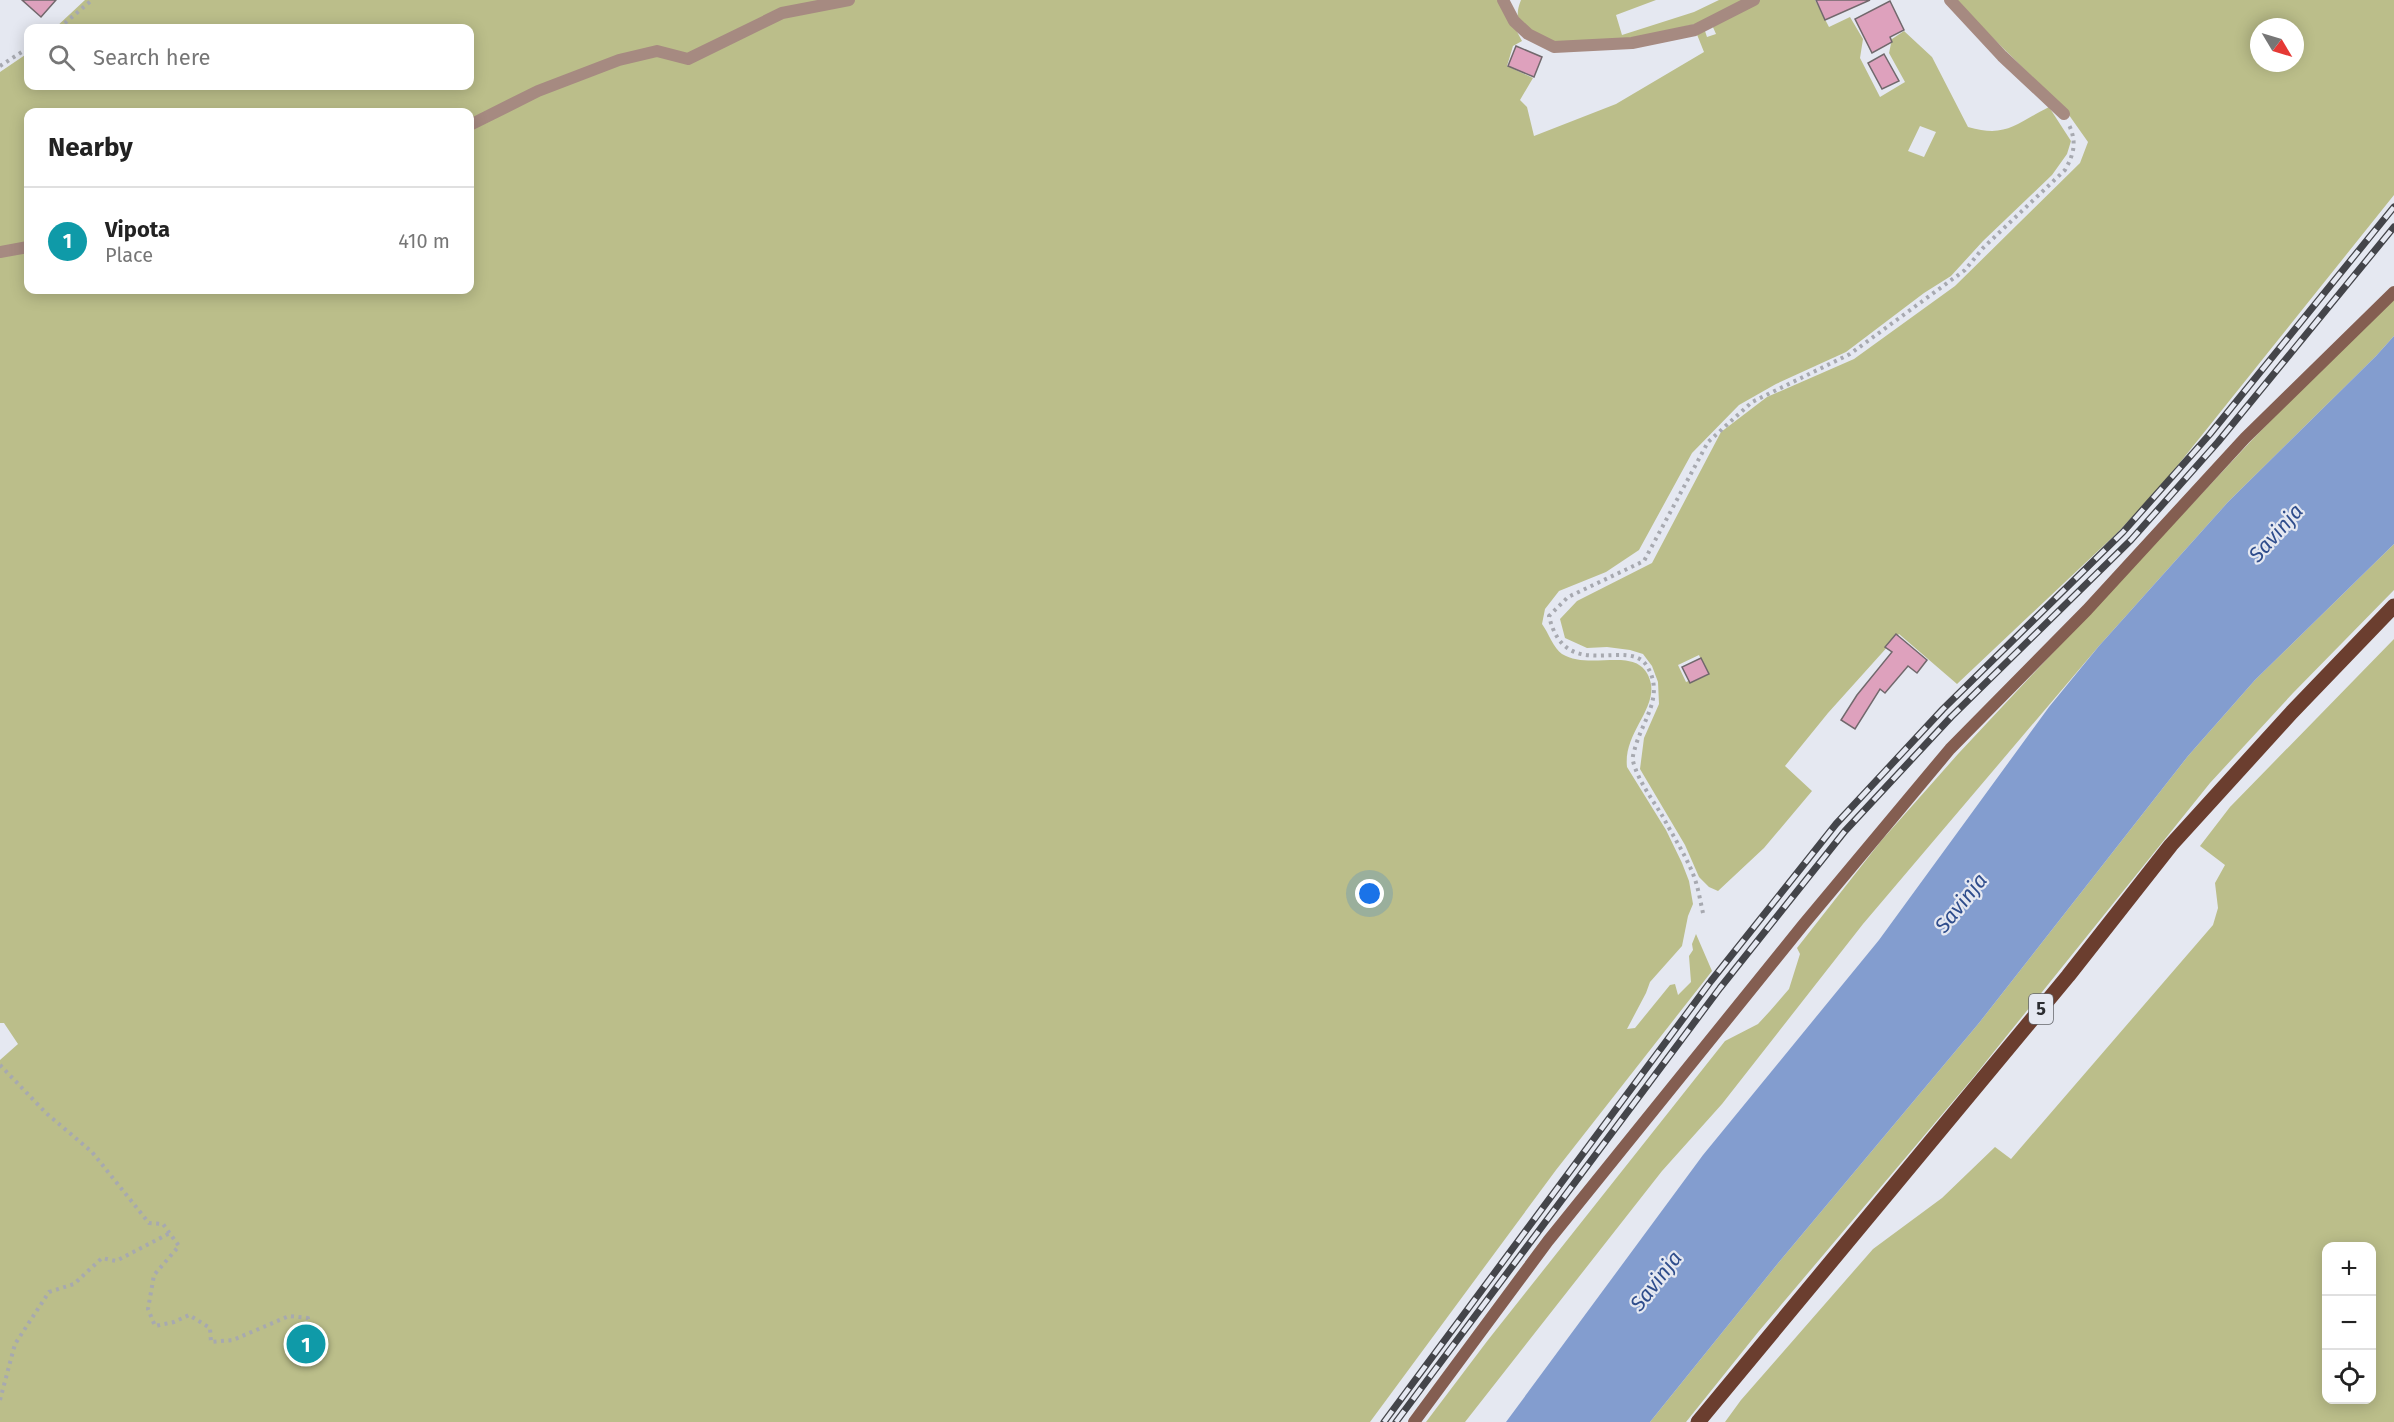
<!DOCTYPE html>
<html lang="en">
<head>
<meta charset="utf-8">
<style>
	body { margin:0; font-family:"Fira Sans",sans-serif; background:#f6f6f6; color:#222 }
	.controls { position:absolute; right:18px; bottom:18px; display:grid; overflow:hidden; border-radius:12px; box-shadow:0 3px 15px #0003 }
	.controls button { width:54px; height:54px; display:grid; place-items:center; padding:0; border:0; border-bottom:2px solid #e0e0e0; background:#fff; color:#222; font:30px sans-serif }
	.compass { position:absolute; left:2250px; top:18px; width:54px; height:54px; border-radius:50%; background:#fff; box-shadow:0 3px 15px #0003; rotate:128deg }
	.you { position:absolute; left:1370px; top:894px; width:21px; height:21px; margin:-15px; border:4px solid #fff; border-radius:50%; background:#1a73e8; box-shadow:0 0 0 9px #1a73e833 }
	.badge { display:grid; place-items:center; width:39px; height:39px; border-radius:50%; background:#d93025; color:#fff; font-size:20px; font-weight:700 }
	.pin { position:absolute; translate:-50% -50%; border:3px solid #fff; box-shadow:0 2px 6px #0006 }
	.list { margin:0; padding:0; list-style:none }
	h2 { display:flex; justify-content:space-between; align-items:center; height:78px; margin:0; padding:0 24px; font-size:26px }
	h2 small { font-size:20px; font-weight:400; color:#767676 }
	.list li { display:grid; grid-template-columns:39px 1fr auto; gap:18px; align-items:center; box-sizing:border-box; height:108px; padding:0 24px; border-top:2px solid #e0e0e0 }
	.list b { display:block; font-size:22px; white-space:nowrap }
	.list p { margin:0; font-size:20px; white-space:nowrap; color:#767676 }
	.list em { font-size:20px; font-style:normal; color:#767676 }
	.icon { flex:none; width:33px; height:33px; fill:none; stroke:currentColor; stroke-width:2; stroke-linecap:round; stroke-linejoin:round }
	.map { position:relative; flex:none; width:2394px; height:1422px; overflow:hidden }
	.search { position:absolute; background:#fff; box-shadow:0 3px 15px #0003; left:24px; top:24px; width:450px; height:66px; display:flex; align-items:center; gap:15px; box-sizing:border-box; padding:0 21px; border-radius:12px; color:#767676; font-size:22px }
	.panel { position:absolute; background:#fff; box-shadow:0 3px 15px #0003; left:24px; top:108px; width:450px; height:186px; border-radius:12px }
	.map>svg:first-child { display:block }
	.green { fill:#bbbe8a; fill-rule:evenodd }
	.water { fill:#839dcf }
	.building { fill:#dea1bd; stroke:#71686c; stroke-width:1.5 }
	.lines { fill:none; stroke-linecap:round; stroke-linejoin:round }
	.path { stroke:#a7a9b0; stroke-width:4; stroke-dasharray:3 4.5; stroke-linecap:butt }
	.street { stroke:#a68a81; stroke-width:12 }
	.secondary { stroke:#845e51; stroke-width:12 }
	.primary { stroke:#6b3e2f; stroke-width:15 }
	.rail-casing { stroke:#44454a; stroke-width:7 }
	.rail { stroke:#e5e8f1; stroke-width:4.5; stroke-dasharray:14; stroke-linecap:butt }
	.labels { text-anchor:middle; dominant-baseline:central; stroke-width:4.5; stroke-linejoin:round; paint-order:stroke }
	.shield { fill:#e5e8f1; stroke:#64656b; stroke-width:1.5 }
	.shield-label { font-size:18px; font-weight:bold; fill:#2c2d31 }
	.water-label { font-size:21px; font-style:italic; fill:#2f4d8c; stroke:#e5e8f1 }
</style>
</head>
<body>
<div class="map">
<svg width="2394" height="1422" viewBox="0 0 2394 1422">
	<rect width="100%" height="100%" fill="#e5e8f1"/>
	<!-- green -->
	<path class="green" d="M85,0H1500L1522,41L1513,46L1507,66L1533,78L1520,100L1527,107L1534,136L1616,104L1704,52L1696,32L1704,28L1707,37L1716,34L1712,25L1757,0H1815L1829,27L1850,17L1863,39L1860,58L1880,97L1905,82L1889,53L1892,39L1904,31L1932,57L1968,127C2007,138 2015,124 2049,107L2071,141L2067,154L2052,175L1983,241L1951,276L1924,293L1846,352L1776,384L1739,405L1692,453L1639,550L1606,572L1559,591L1545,609L1542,624C1548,632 1554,649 1562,654C1590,671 1634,646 1648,675C1663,706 1623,730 1627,767L1666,830L1682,863L1689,881L1693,904L1688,916L1682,946L1650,982L1646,993L1627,1029L1635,1028L1670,985L1675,984L1678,995L1691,982L1689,956L1693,950L1692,944L1696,934L1712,971L1556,1170L1370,1422H0V1060L18,1044L4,1023H0V72L28,53V86H470V28H55ZM28,112H470V290H28ZM1920,126L1936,132L1924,157L1908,151Z
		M1521,0H1656L1616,15L1622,35L1694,12L1719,0H1746L1704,22L1615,43L1538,41C1523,25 1512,22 1521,0Z
		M1954,0H2394V195L2162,485L2117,533L1957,684L1899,634L1828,713L1785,766L1812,791L1764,848L1718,891L1709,887L1699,877L1685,845L1640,769L1644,738L1659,704L1658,682L1652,666L1643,654L1630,650L1607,647L1587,648L1565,638L1560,619L1577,601L1652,563L1721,432L1767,397L1854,359L1955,286L2080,163L2088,142L2064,108ZM2259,27H2295V63H2259ZM1699,655L1707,674L1686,682L1678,665Z
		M2394,300V336L2376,356L2228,502L2099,646L1863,924L1722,1104L1662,1171L1465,1422H1426L1488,1340L1725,1041L1758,1024L1770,1011L1789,989L1800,954L1797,948L1881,841L1958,754L2251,441L2342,347Z
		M2394,544V590L2293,693L2210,783L1972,1079L1759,1331L1686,1422H1650L1779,1262L1979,1023L2188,756L2255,680Z
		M2394,639V1422H1725L1741,1400L1873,1249L1942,1198L1995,1147L2011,1159L2213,925L2218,908L2215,883L2225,865L2200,846L2230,807ZM2326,1246H2372V1400H2326Z"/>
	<!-- water -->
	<path class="water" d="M2394,336V544L2255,680L2188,756L1979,1023L1779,1262L1650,1422H1506L1703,1155L1879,940L2049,707L2099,646L2228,502L2376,356Z"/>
	<!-- building -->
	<path class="building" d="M22,0H56L41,17Z
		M1816,0H1870L1825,20Z
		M1890,1L1904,30L1890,37L1892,42L1872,53L1855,19Z
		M1516,46L1542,57L1534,77L1508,66Z
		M1884,54L1899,81L1882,89L1868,63Z
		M1896,634L1927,660L1917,673L1908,666L1885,693L1880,689L1855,729L1841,720L1857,695L1892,652L1885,647Z
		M1701,658L1709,674L1690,683L1682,667Z"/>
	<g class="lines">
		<!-- path -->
		<path class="path" d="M59,28L92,0
			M0,66L28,48
			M1703,913C1700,900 1698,886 1693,874C1685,854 1673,836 1663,817C1653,800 1638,781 1633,761C1632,757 1634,752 1635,748C1643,719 1665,696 1647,666C1628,636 1565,685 1549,616L1568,597L1644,561L1708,442L1752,402L1850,354L1965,270L1983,248L2065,170C2074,154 2077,142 2069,125
			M0,1065L46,1113L92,1152L149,1223L163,1224L179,1246L154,1275L148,1309L155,1326L174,1322L189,1315L210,1328L211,1342L233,1340L289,1316L308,1318L306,1344
			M0,1400L15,1344L49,1292L74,1284L102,1258L116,1261L170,1233"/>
		<!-- street -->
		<path class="street" d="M1503,0L1514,21L1528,34L1554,47L1632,43L1695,30L1754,0
			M1950,0L2002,56L2064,114
			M470,125L538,91L619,60L657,51L688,59L782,13L849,0
			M0,252L28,247"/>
		<!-- secondary -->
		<path class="secondary" d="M1414,1422L1548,1241L1803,925L1950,749L2087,610L2245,438L2394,292"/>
		<!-- primary -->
		<path class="primary" d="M1698,1422L2068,976L2171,845L2292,712L2394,606"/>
		<!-- rail casing -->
		<g class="rail-casing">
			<path id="rail" d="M1384,1422L1711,981L1836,824L1943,709L2123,532L2210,434L2394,207
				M1396,1422L1720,988L1845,831L1951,717L2131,540L2218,442L2394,227"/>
		</g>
		<!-- rail -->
		<use href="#rail" class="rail"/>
	</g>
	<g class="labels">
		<!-- shield labels -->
		<rect class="shield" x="2029" y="994" width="24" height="30" rx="4.5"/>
		<g class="shield-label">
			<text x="2041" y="1009">5</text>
		</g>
		<!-- water labels -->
		<g class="water-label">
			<text transform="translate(2276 533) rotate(-48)">Savinja</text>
			<text transform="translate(1961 903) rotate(-51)">Savinja</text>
			<text transform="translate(1656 1281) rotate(-52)">Savinja</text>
		</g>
	</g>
</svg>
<div class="controls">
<button>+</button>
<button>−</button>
<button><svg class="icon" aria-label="locate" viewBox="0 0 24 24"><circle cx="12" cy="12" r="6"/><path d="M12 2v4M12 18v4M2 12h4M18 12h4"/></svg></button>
</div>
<svg class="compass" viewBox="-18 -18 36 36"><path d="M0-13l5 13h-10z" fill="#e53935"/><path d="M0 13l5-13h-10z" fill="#767676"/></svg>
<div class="you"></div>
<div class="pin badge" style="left:306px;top:1344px;background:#0f9aa8">1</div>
<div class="search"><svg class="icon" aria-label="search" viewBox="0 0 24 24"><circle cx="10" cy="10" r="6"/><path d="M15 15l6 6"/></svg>Search here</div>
<section class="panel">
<h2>Nearby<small></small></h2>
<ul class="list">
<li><span class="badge" style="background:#0f9aa8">1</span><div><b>Vipota</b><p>Place</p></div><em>410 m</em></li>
</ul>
</section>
</div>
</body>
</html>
